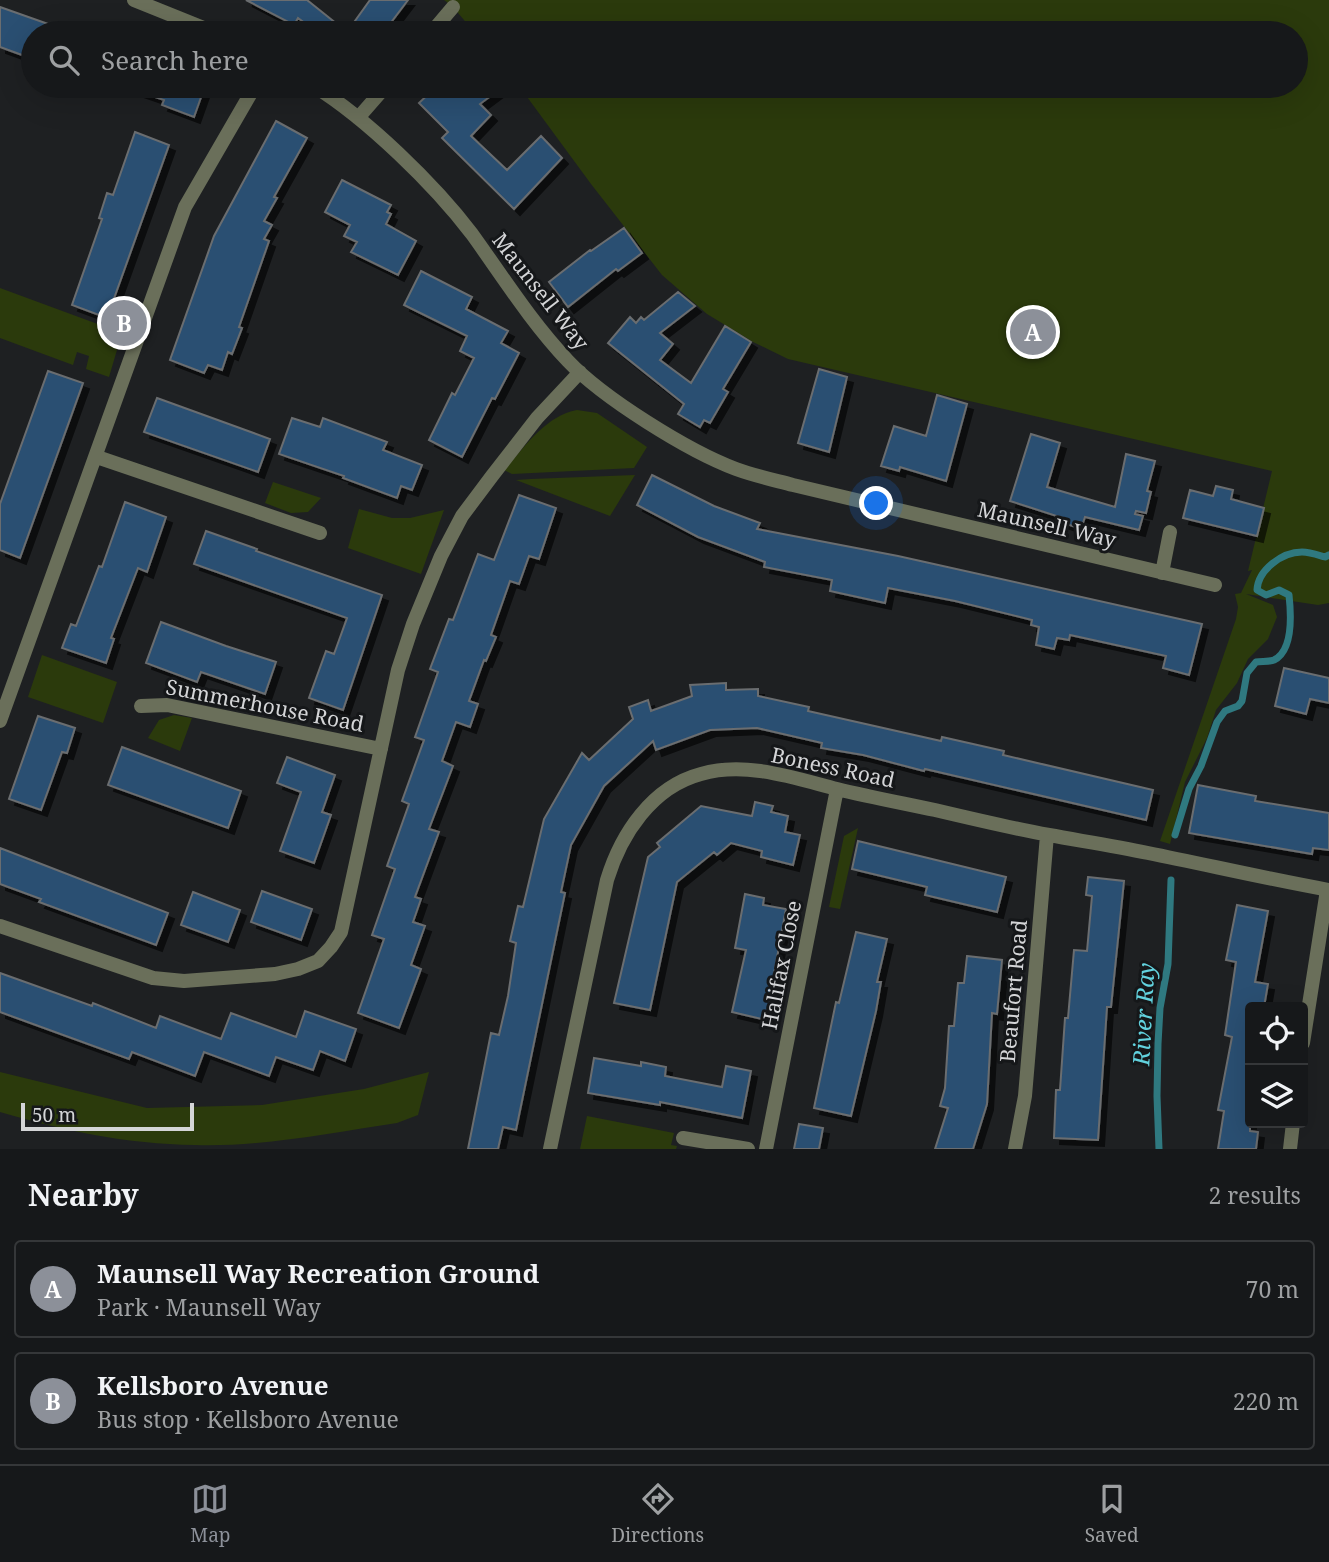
<!DOCTYPE html>
<html lang="en">
<head>
<meta charset="utf-8">
<style>
	body { margin:0; font-family:"Noto Serif",serif; background:#1f2123; color:#f1f3f6 }
	.controls { position:absolute; right:21px; bottom:21px; display:grid; overflow:hidden; border-radius:7px; box-shadow:0 7px 28px #0002 }
	.controls button { width:63px; height:63px; display:grid; place-items:center; padding:0; border:0; border-bottom:2px solid #353739; background:#16181a; color:#f1f3f6; font:35px sans-serif }
	.scale { position:absolute; left:21px; bottom:18px; width:173px; box-sizing:border-box; padding-left:7px; border:4px solid #d4d5d7; border-top:0; font-size:19px; line-height:24px; white-space:nowrap; color:#d4d5d7; -webkit-text-stroke:5px #151719; paint-order:stroke }
	.you { position:absolute; left:877px; top:504px; width:24px; height:24px; margin:-18px; border:5px solid #fff; border-radius:50%; background:#1a73e8; box-shadow:0 0 0 10px #1a73e833 }
	.badge { display:grid; place-items:center; width:46px; height:46px; border-radius:50%; background:#8c9099; color:#fff; font-size:23px; font-weight:700 }
	.pin { position:absolute; translate:-50% -50%; border:4px solid #fff; box-shadow:0 2px 7px #0006 }
	.list { margin:0; padding:0; list-style:none }
	h2 { display:flex; justify-content:space-between; align-items:center; height:91px; margin:0; padding:0 28px; font-size:30px }
	h2 small { font-size:23px; font-weight:400; color:#9ea0a2 }
	.list li { display:grid; grid-template-columns:46px 1fr auto; gap:21px; align-items:center; box-sizing:border-box; height:98px; margin:0 14px 14px; padding:0 14px; border:2px solid #353739; border-radius:7px }
	.list b { display:block; font-size:26px; white-space:nowrap }
	.list p { margin:0; font-size:23px; white-space:nowrap; color:#9ea0a2 }
	.list em { font-size:23px; font-style:normal; color:#9ea0a2 }
	.icon { flex:none; width:38px; height:38px; fill:none; stroke:currentColor; stroke-width:2; stroke-linecap:round; stroke-linejoin:round }
	.map { position:relative; flex:none; width:1329px; height:1149px; overflow:hidden }
	.search { position:absolute; background:#16181a; box-shadow:0 7px 28px #0002; left:21px; right:21px; top:21px; height:77px; display:flex; align-items:center; gap:18px; box-sizing:border-box; padding:0 24px; border-radius:38px; color:#9ea0a2; font-size:26px }
	.sheet { height:315px; background:#16181a }
	nav { display:flex; justify-content:space-around; align-items:center; box-sizing:border-box; height:98px; border-top:2px solid #353739; background:#16181a; font-size:19px; color:#9ea0a2 }
	nav a { display:grid; justify-items:center; gap:4px }
	nav .on { color:#8c9099 }
	.map>svg:first-child { display:block }
	.green { fill:#2b3a0c }
	.lines { fill:none; stroke-linecap:round; stroke-linejoin:round }
	.stream { stroke:#2f7980; stroke-width:7 }
	.building { fill:#294f72; stroke:#6a6d6f; stroke-width:2; filter:url(#shadow) }
	.minor { stroke:#6a6f5a; stroke-width:14 }
	.labels { text-anchor:middle; dominant-baseline:central; stroke-width:6; stroke-linejoin:round; paint-order:stroke }
	.street-label { font-size:21px; fill:#d4d5d7; stroke:#151719 }
	.water-label { font-size:23px; font-style:italic; fill:#62d2de; stroke:#151719 }
</style>
</head>
<body>
<div class="map">
<svg width="1329" height="1149" viewBox="0 0 1329 1149">
	<defs>
		<filter id="shadow"><feDropShadow dx="6" dy="6" stdDeviation="0" flood-color="#0009"/></filter>
	</defs>
	<rect width="100%" height="100%" fill="#1e2022"/>
	<!-- green -->
	<path class="green" d="M444,0H1329V603L1318,605L1246,594L1273,605L1277,617L1268,639L1248,659L1237,683L1216,710L1207,738L1185,782L1170,844L1160,841L1236,619L1238,607L1235,594L1241,593L1252,570L1248,571L1272,471L788,359L753,342L707,314L662,275L591,184L519,86H1296V33H475L453,7Z
		M0,288L122,333L109,377L86,369L89,356L77,352L73,365L0,338Z
		M577,410L597,413L647,447L634,468L512,474L504,470C525,447 545,416 577,410Z
		M635,475L610,516L516,480L531,479Z
		M273,482L321,498L308,512L291,513L265,503Z
		M359,509L392,518H410L444,510L421,574L348,548Z
		M42,655L117,682L103,723L28,697Z
		M174,715L192,718L180,751L148,738L159,720Z
		M858,828L840,909L829,907L844,836Z
		M0,1072L147,1108L262,1105L364,1089L429,1072L418,1115L397,1123C330,1133 262,1147 195,1145C126,1144 65,1131 0,1112Z
		M587,1116L674,1133L671,1145L677,1146L676,1149H580Z"/>
	<g class="lines">
		<!-- stream -->
		<path class="stream" d="M1175,835L1189,789L1201,766L1217,722L1225,711L1238,706L1242,701L1247,673L1256,662C1261,661 1269,662 1274,660C1294,650 1291,613 1289,595L1279,590L1266,595L1257,590C1258,570 1282,552 1302,552C1310,552 1318,555 1325,557L1329,555
			M1159,1149L1157,1096L1158,1044L1160,1008L1168,964L1171,880"/>
	</g>
	<!-- building -->
	<path class="building" d="M246,0H307L347,32L370,0H408L383,33H318L298,18L294,25Z
		M0,7L68,31V33H33V59L0,47Z
		M132,86H205L194,117L162,105L164,100L132,89Z
		M437,86H504L480,104L491,115L471,136L507,170L541,136L562,158L514,209L442,138L448,132L419,103Z
		M276,121L307,138L274,197L277,198L264,221L272,225L264,239L269,241L239,327L242,328L232,354L228,352L222,370L208,365L204,373L170,360L214,236Z
		M135,132L169,145L107,318L72,305L102,219L99,218L107,193L113,195Z
		M342,180L391,205L387,212L391,214L386,224L416,241L398,275L351,252L357,242L344,236L350,225L325,212Z
		M624,228L642,253L618,271L616,269L568,307L549,282L590,250L591,251Z
		M421,271L472,297L466,309L508,331L501,343L519,353L495,399L492,398L462,457L429,440L452,393L455,395L474,358L460,351L467,336L404,305Z
		M678,292L695,306L660,333L673,344L660,360L691,383L725,326L751,342L723,389L728,392L710,423L704,420L700,427L678,414L684,404L608,343L630,317L636,323L641,317L644,320Z
		M819,369L847,377L829,452L798,443Z
		M48,371L83,383L20,558L0,550V504Z
		M937,395L967,404L946,481L900,467L899,471L881,466L894,426L926,436Z
		M157,398L270,439L258,472L144,432Z
		M292,418L320,427L323,418L387,442L383,450L422,465L412,490L401,486L397,498L343,478L344,476L279,454Z
		M1031,434L1060,443L1047,487L1115,507L1126,454L1155,461L1147,491L1151,492L1146,513L1136,511L1135,514L1143,516L1139,530L1085,517L1081,529L1061,522L1063,518L1010,501Z
		M652,475L714,506L760,523L757,529L898,556L1202,624L1189,675L1163,668L1166,656L1070,635L1069,640L1057,638L1054,649L1036,645L1039,627L1031,625L1032,620L955,601L888,588L885,603L830,591L832,580L764,567L765,562L698,537L637,505Z
		M1216,486L1233,490L1231,499L1264,508L1257,536L1183,518L1190,490L1213,496Z
		M519,495L556,508L539,559L529,556L519,584L510,581L491,635L496,637L486,661L484,660L469,701L478,704L470,727L456,722L442,761L453,766L429,829L439,832L415,897L421,899L413,922L425,926L411,965L421,969L399,1028L358,1013L384,939L372,935L395,869L387,866L409,804L402,801L424,740L415,737L438,672L430,669L449,619L453,620L478,554L494,560Z
		M125,502L166,517L147,572L138,568L111,638L114,639L106,663L62,648L71,624L76,626L99,566L102,567Z
		M206,531L257,549L256,551L382,595L343,710L309,698L326,651L334,654L347,618L194,564Z
		M161,622L226,646L276,662L265,694L201,672L197,682L146,663Z
		M1284,668L1329,678V703L1310,699L1306,714L1275,706Z
		M726,683V690L758,689V696L809,707L808,711L941,741L942,737L1004,751L1003,755L1153,790L1146,820L925,769L924,771L863,755L821,748L822,743L757,728L710,730L656,750L653,741L604,786L571,845L561,892L565,893L516,1130L503,1127L498,1149H468L491,1033L499,1035L508,996L516,943L510,941L518,906L523,907L544,819L582,753L589,760L633,719L629,707L648,700L651,711L692,696L690,685Z
		M38,716L75,728L67,753L62,752L41,810L9,799Z
		M122,747L241,791L228,828L108,785Z
		M287,757L335,775L322,812L331,815L314,863L280,851L301,792L277,783Z
		M1198,785L1256,796L1255,801L1329,813V850L1313,848L1312,854L1189,833Z
		M755,802L773,806L771,812L788,816L785,832L800,835L793,865L761,857L762,851L731,843L717,855L714,852L677,882L650,1010L614,1003L648,857L660,847L657,843L701,806L752,816Z
		M858,841L1006,877L997,912L925,895L927,887L852,869Z
		M0,848L168,913L156,945L39,902L41,899L0,884Z
		M1088,877L1124,881L1111,1007H1107L1098,1140L1054,1138L1056,1090H1060L1065,1018H1068L1074,950L1087,951L1092,896L1086,895Z
		M262,891L312,909L301,940L251,922Z
		M193,892L240,910L228,942L181,925Z
		M745,894L764,898L763,905L786,909L774,974L776,975L766,1020L732,1012L746,950L735,948Z
		M1237,905L1268,911L1255,982L1268,984L1264,1007H1250V1131L1258,1132L1256,1149H1218L1224,1111L1218,1110L1232,1037L1225,1035L1236,962L1226,960Z
		M856,932L887,939L877,982H881L876,1011L851,1116L814,1108L836,1002L839,1003Z
		M967,956L1002,960L997,1014L992,1013L987,1104L973,1149H935L948,1108L940,1106L945,1088L949,1026H954L958,983H964Z
		M0,973L92,1006L93,1003L156,1028L160,1016L221,1039L231,1013L296,1037L305,1011L356,1029L345,1061L320,1051L313,1070L276,1057L269,1076L204,1052L195,1076L132,1052L129,1059L0,1012Z
		M594,1058L641,1066V1062L666,1067L665,1076L722,1087L726,1066L751,1071L742,1118L660,1102V1105L588,1093Z
		M799,1124L823,1128L819,1149H794Z"/>
	<g class="lines">
		<!-- minor -->
		<path class="minor" d="M134,0L216,33
			M431,33L453,7
			M314,86C367,119 434,184 472,234C503,277 531,322 568,361C603,398 688,451 736,469C755,476 774,480 793,485L1215,585
			M358,118L386,86
			M97,457L320,533
			M1162,573L1170,532
			M141,706L167,705L381,749
			M0,721L185,207L255,86
			M0,926L153,978L184,981L275,974L298,969L318,961L331,947L341,932L398,670L413,624L441,556L462,516L492,476L537,418L580,372
			M1303,1043L1327,890
			M683,1138L748,1149
			M550,1149L607,880C621,834 652,787 701,774C746,761 794,778 837,789C869,797 902,803 935,810C973,819 1011,828 1049,835C1082,841 1115,846 1148,853C1208,865 1268,879 1329,890
			M766,1149L837,789
			M1015,1149L1025,1096L1047,835
			M1290,1149L1293,1123"/>
	</g>
	<g class="labels">
		<!-- street labels -->
		<g class="street-label">
			<text transform="translate(541 291) rotate(52)">Maunsell Way</text>
			<text transform="translate(1047 524) rotate(13)">Maunsell Way</text>
			<text transform="translate(265 705) rotate(11)">Summerhouse Road</text>
			<text transform="translate(833 767) rotate(12)">Boness Road</text>
			<text transform="translate(781 965) rotate(-79)">Halifax Close</text>
			<text transform="translate(1013 991) rotate(-85)">Beaufort Road</text>
		</g>
		<!-- water labels -->
		<g class="water-label">
			<text transform="translate(1143 1014) rotate(-87)">River Ray</text>
		</g>
	</g>
</svg>
<div class="controls">
<button><svg class="icon" aria-label="locate" viewBox="0 0 24 24"><circle cx="12" cy="12" r="6"/><path d="M12 2v4M12 18v4M2 12h4M18 12h4"/></svg></button>
<button><svg class="icon" aria-label="layers" viewBox="0 0 24 24"><path d="M12 4l9 5-9 5-9-5zM3 14l9 5 9-5"/></svg></button>
</div>
<div class="scale">50 m</div>
<div class="you"></div>
<div class="pin badge" style="left:1033px;top:332px">A</div>
<div class="pin badge" style="left:124px;top:323px">B</div>
<div class="search"><svg class="icon" aria-label="search" viewBox="0 0 24 24"><circle cx="10" cy="10" r="6"/><path d="M15 15l6 6"/></svg>Search here</div>
</div>
<section class="sheet">
<h2>Nearby<small>2 results</small></h2>
<ul class="list">
<li><span class="badge">A</span><div><b>Maunsell Way Recreation Ground</b><p>Park · Maunsell Way</p></div><em>70 m</em></li>
<li><span class="badge">B</span><div><b>Kellsboro Avenue</b><p>Bus stop · Kellsboro Avenue</p></div><em>220 m</em></li>
</ul>
</section>
<nav>
<a class="on"><svg class="icon" aria-label="map" viewBox="0 0 24 24"><path d="M3 6l6-2 6 2 6-2v14l-6 2-6-2-6 2zM9 4v14M15 6v14"/></svg>Map</a>
<a><svg class="icon" aria-label="directions" viewBox="0 0 24 24"><path d="M12 3l9 9-9 9-9-9zM9 14v-3h6M13 9l2 2-2 2"/></svg>Directions</a>
<a><svg class="icon" aria-label="saved" viewBox="0 0 24 24"><path d="M7 4h10v16l-5-4-5 4z"/></svg>Saved</a>
</nav>
</body>
</html>
